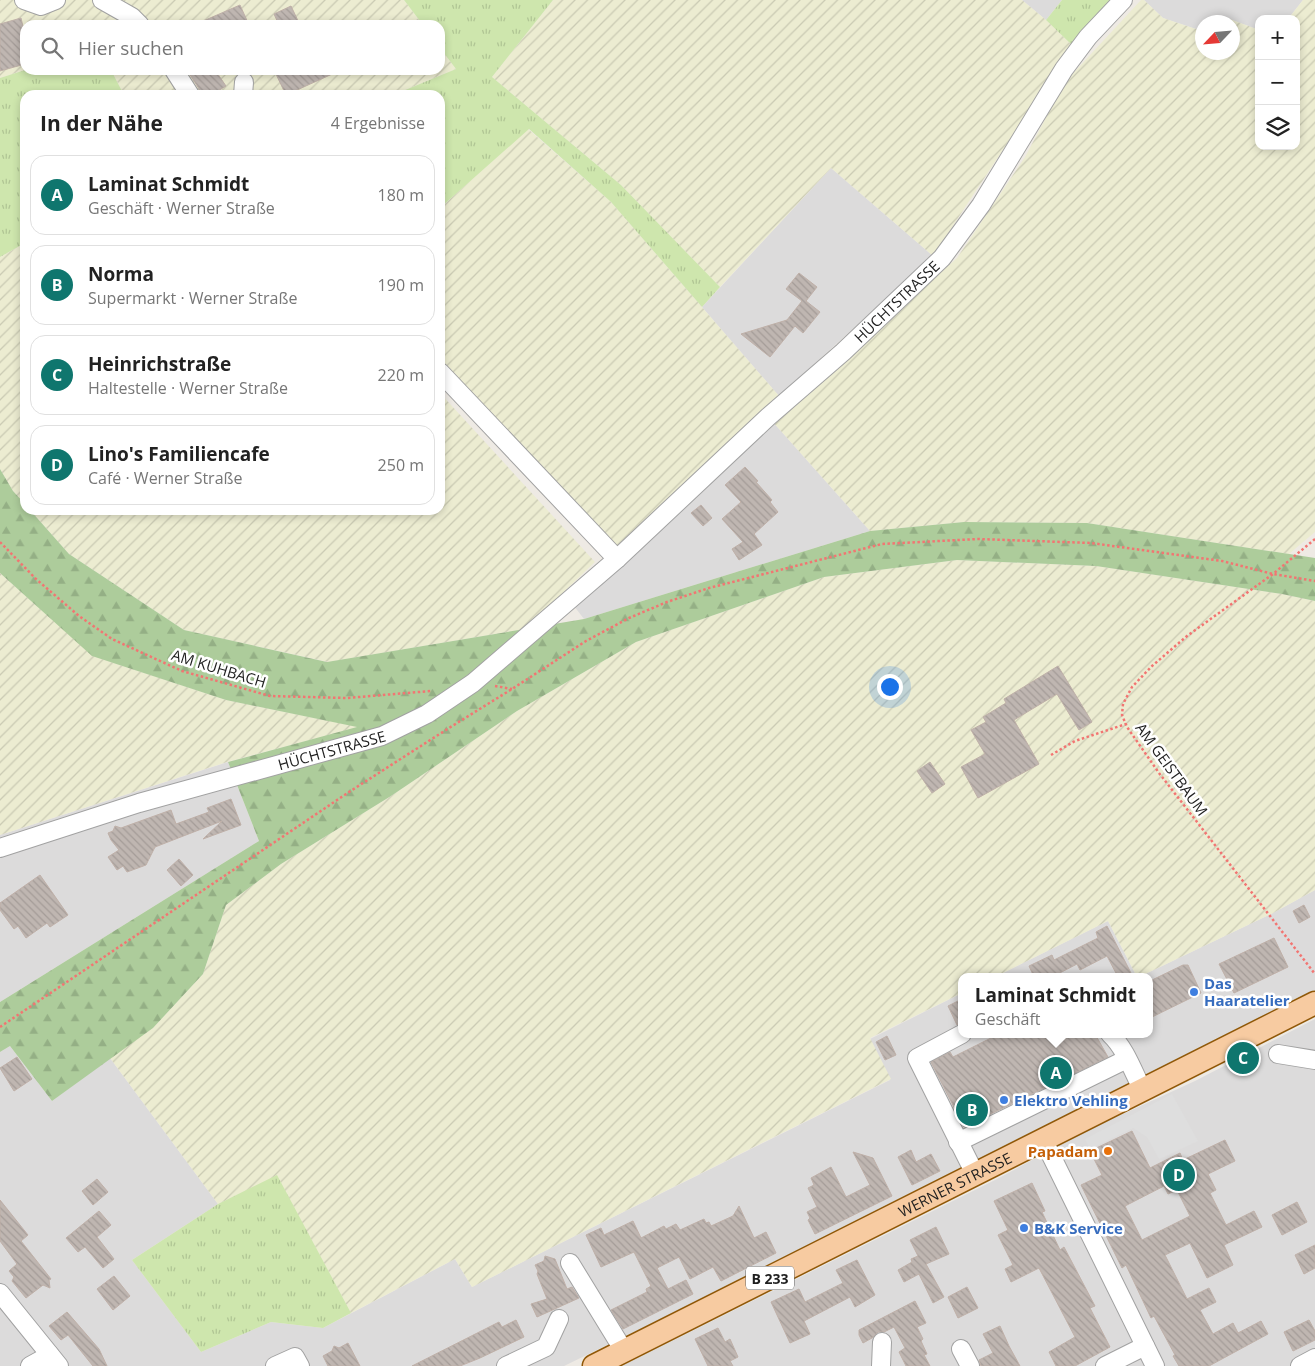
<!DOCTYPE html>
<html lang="de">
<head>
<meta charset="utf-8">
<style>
	body { margin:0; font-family:"Open Sans",sans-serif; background:#f6f6f6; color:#222 }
	.controls { position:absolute; right:15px; top:15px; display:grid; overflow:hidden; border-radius:10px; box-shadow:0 2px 8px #0003 }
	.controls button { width:45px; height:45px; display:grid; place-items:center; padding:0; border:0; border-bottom:1px solid #e0e0e0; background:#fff; color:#222; font:25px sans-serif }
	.compass { position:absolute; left:1195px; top:15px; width:45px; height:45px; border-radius:50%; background:#fff; box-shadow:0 2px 8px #0003; rotate:244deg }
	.you { position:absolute; left:889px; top:686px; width:18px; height:18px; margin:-12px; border:4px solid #fff; border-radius:50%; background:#1a73e8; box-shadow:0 0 0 8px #1a73e833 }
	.badge { display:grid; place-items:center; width:32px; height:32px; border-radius:50%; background:#0f766e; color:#fff; font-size:16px; font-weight:700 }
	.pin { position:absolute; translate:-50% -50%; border:2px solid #fff; box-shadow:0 1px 5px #0006 }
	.popup { position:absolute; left:958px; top:973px; width:195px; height:65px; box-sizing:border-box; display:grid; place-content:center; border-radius:10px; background:#fff; filter:drop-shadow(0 1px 4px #0005); font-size:16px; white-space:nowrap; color:#767676 }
	.popup b { font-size:19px; color:#222 }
	.popup::after { content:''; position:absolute; left:50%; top:100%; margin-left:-10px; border:10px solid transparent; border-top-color:#fff }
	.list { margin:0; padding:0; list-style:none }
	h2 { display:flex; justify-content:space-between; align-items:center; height:65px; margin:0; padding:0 20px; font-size:21px }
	h2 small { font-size:16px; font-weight:400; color:#767676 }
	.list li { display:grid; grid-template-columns:32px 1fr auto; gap:15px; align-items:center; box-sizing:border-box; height:80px; margin:0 10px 10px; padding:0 10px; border:1px solid #e0e0e0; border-radius:15px }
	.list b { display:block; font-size:19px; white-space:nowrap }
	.list p { margin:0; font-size:16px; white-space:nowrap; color:#767676 }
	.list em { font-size:16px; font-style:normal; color:#767676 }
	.icon { flex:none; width:28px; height:28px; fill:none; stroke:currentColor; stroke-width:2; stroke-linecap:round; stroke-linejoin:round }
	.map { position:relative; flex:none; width:1315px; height:1366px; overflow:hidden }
	.search { position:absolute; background:#fff; box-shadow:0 2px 8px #0003; left:20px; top:20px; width:425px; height:55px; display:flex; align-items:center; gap:12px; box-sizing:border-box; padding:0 18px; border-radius:15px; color:#767676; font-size:19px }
	.panel { position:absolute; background:#fff; box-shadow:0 2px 8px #0003; left:20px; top:90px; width:425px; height:425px; border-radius:15px }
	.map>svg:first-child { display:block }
	.residential { fill:#dcdbdb }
	.farmland { fill:url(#farmland-furrows) }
	.grass { fill:url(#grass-tufts) }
	.forest { fill:url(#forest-firs) }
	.parking { fill:#dedede }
	.building { fill:url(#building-back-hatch); stroke:#bfb0a8; fill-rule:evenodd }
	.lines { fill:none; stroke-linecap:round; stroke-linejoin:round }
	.minor-casing { stroke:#a2a2a2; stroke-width:20 }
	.major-casing { stroke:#905808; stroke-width:25 }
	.path { stroke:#f27572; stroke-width:2.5; stroke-dasharray:2.5 2.5; stroke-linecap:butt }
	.minor { stroke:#fff; stroke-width:18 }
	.major { stroke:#f7cba1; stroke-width:22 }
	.shop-dot { fill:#3f7fe0; stroke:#fff; stroke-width:2 }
	.food-dot { fill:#e8710a; stroke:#fff; stroke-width:2 }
	.labels { text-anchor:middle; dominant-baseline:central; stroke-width:5; stroke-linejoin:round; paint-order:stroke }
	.shield { fill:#fff; stroke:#626262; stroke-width:1 }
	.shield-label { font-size:14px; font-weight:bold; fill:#1e1e1e }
	.street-label { font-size:15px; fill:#1e1e1e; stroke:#fff }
	.shop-label { font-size:15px; font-weight:bold; fill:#366cbe; stroke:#fff; text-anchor:start }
	.food-label { font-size:15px; font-weight:bold; fill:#c56008; stroke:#fff; text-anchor:end }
</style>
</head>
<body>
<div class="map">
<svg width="1315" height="1366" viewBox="0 0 1315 1366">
	<defs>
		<pattern id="farmland-furrows" width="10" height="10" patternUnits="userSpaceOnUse" patternTransform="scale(1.25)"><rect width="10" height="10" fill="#ececd1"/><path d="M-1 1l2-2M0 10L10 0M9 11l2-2" fill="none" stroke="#cacab3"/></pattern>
		<pattern id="grass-tufts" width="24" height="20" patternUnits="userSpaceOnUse" patternTransform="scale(1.25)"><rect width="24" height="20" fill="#cee6ad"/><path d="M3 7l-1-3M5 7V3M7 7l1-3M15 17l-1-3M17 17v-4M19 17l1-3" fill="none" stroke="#b0c594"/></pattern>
		<pattern id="forest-firs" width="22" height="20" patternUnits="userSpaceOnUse" patternTransform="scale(1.25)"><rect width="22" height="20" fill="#adcc9b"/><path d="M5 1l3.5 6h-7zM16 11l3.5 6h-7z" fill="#94af85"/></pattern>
		<pattern id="building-back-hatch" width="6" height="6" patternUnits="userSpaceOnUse" patternTransform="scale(1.25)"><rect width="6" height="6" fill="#bfb6b1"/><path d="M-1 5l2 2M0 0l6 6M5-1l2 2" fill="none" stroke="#a49c98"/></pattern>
	</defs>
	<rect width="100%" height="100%" fill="#eeeae4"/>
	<!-- residential -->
	<path class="residential" d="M1022,0H1062L1046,20Z
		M1144,0H1303L1288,19H1259V30L1227,18L1221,22H1202V31L1163,18Z
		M831,168L933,256L779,396L702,307Z
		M772,421L870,531L584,619L574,606Z
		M228,762L259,841L0,1002V835Z
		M1315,890V998L768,1276L673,1313L564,1366H0V1052L10,1046L52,1101L110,1058L218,1204L132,1260L201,1352L271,1322L323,1328L455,1259L472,1287L890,1080L870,1039L962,993V1034H1150V977H1139L1273,913Z
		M1108,921L1137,977H995Z
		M1315,1019V1366H622L997,1179L1088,1130L1195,1081Z"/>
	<!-- farmland -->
	<path class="farmland" d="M0,0H404L423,25H25V70L0,78Z
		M553,0H1022L1046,20L1072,45L933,256L831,168L720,287L621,185L492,77Z
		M1141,0H1144L1163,18L1202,31V52H1232V22H1221L1227,18L1259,30V146H1296V19H1288L1303,0H1315V532L1289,554L1087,523L964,522L870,531L772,421L957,258L1025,157L1065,82Z
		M440,48L456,69L393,95H124L111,70H440Z
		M528,129L611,202L779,396L616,550L440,358V208Z
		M25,243V504L13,491L0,469V257Z
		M440,393L595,562L525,629L328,662L184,630L69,554L30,510H440Z
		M957,560L1096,566L1282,594L1315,601V890L1273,913L1139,977H1137L1108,921L995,977H962V993L870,1038L891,1079L472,1287L455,1259L351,1313L277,1176L218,1204L110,1058L153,1028L203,974L226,905L281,864L391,796L517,711L636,642L824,577Z
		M0,573L93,656L226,700L359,727L227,762L0,835Z"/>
	<!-- grass -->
	<path class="grass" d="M404,0H553L492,77L621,185L720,287L702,307L611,202L529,129L440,208V95H393L456,69L440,48V25H423Z
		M1062,0H1112L1072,45L1046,20Z
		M25,70H111L124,95H25V243L0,257V78Z
		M277,1175L351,1313L323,1328L271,1322L201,1352L132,1260L218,1204Z"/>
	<!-- forest -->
	<path class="forest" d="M0,469L13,491L25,504V510H30L69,554L184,630L327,662L584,619L870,531L964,522L1087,523L1315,558V601L1282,594L1096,566L957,560L824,577L636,642L517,711L391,796L281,864L226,905L203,974L153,1028L52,1101L10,1046L0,1052V1002L259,841L228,762L357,727L226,700L92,656L0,573Z"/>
	<!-- parking -->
	<path class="parking" d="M1172,1094L1198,1141L1159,1159L1147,1137L1133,1128L1090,1149L1085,1139Z"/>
	<!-- building -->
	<path class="building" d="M240,5L249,25H194Z
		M291,6L300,25H279L274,14Z
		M21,18L25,35V64L0,71V24Z
		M187,70H215L226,86L211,95H203Z
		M274,70H341L286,95Z
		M799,273L817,287L806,301L820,312L803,333L795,326L770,357L741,334L787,320L802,301L786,289Z
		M745,467L758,481L756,482L772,500L770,502L778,512L754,534L762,545L739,560L732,549L743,542L722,519L741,502L725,485Z
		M701,505L712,518L703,526L691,513Z
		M1058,666L1092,722L1079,730L1057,694L1014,720L1039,764L978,798L961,767L985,754L971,730L986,722L983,717L1006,703L1004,699Z
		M930,762L945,784L932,793L917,771Z
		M231,799L241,825L203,839L222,821L155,847L146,865L127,872L123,866L117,870L108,857L119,850L111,840L108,833L113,831L115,826L121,828L171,810L176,824L209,812L207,808Z
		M179,859L193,875L181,886L167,870Z
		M40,875L68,915L50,927L47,923L26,938L18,926L14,929L0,910V903Z
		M1304,905L1310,917L1299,923L1293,911Z
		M1107,926L1133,977H1118L1107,956L1080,970L1077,964L1052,977H1034L1029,966L1052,955L1054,960L1098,938L1096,932Z
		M1274,938L1288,967L1234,993L1219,964Z
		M1183,965H1188L1201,993L1150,1018V981Z
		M962,999V1023L957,1025L948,1006Z
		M999,1034H1095L1108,1057L964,1127L931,1062L950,1052L953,1057Z
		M887,1036L896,1055L885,1060L876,1042Z
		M17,1057L32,1079L14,1091L0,1068Z
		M1132,1131L1150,1168L1180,1153L1183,1160L1225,1140L1235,1161L1208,1174L1216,1190L1210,1193L1226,1225L1254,1211L1262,1227L1224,1245L1233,1265L1207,1278L1190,1243L1165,1255L1187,1299L1209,1288L1216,1302L1200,1310L1213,1334L1233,1323L1238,1333L1261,1321L1268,1334L1209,1366H1179L1173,1356L1175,1355L1154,1316L1151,1318L1126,1265L1122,1268L1081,1185L1102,1175L1090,1151ZM1164,1186L1168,1194L1177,1190L1190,1216L1142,1240L1125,1206Z
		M911,1150L916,1162L931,1154L940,1171L912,1185L898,1157Z
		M853,1152L873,1158L892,1196L815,1234L808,1220L810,1218L807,1212L817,1207L808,1188L814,1185L811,1178L831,1167L846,1197L870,1185Z
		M97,1179L108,1192L93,1205L82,1191Z
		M1032,1183L1045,1211L1042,1212L1060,1250L1064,1247L1095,1306L1090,1308L1110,1347L1075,1366H1056L1049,1352L1075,1337L1039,1268L1011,1282L1005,1269L1013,1265L998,1235L1008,1230L994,1201Z
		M0,1200L28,1235L21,1241L51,1279L49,1280L50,1288L43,1285L26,1298L12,1281L14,1277L9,1271L17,1264L0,1241Z
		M1297,1202L1307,1222L1282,1235L1272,1215Z
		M739,1206L754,1238L766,1232L776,1253L721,1281L713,1267L690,1279L679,1257L657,1268L668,1289L686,1280L693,1294L623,1329L611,1310L647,1292L646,1289L651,1286L634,1252L601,1267L586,1235L601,1228L604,1235L633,1221L641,1238L664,1226L666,1229L676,1224L680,1230L704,1219L706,1223L709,1222L711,1226L733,1216Z
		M99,1211L111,1225L97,1237L114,1259L103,1268L85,1247L78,1252L66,1238Z
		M936,1227L949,1254L926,1264L944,1297L933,1303L919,1274L904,1282L898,1270L912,1262L911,1259L918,1256L910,1240Z
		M1315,1245V1268L1304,1274L1295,1255Z
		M545,1256L555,1259L567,1289L572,1287L579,1298L537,1317L531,1304L547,1299L537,1274L538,1271L535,1265L544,1261Z
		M857,1260L875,1295L855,1307L850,1297L804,1321L810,1334L790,1343L771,1302L799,1289L805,1302L843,1283L836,1270Z
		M114,1276L130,1296L113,1310L97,1289Z
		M967,1287L978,1308L958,1318L948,1297Z
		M915,1301L926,1323L917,1327L923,1339L921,1341L927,1354L924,1355L930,1366H906L899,1352L905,1348L894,1327L884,1332H878L872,1338L863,1343L859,1335V1330Z
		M67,1312L99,1349L107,1366H93L68,1335L61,1340L49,1326Z
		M516,1320L524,1337L480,1358L460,1366H412L499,1322L502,1327Z
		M1309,1320L1315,1331V1340L1293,1351L1284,1332Z
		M1000,1326L1009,1346L1020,1366H981L979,1360L993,1353L983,1334Z
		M718,1328L725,1342L730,1339L738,1357L730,1361L733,1366H708L695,1339Z
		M348,1343L360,1366H328L323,1356L332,1351L334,1346L339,1348Z"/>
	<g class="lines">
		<!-- minor casing -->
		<g class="minor-casing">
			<g id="minor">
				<path d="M24,0L41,6L56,0"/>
				<path d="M102,0L132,17L140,25"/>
				<path d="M174,70L190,95"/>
				<path d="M243,95L244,82"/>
				<path d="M440,372L617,559"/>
				<path id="s1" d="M0,848L139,803L382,736L427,714L473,683L617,559L768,417L843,352L942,258L981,205L1064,69L1088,37L1123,0"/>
				<path d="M962,1034L917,1058L975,1174"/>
				<path d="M1110,1034C1125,1048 1133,1071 1142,1089"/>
				<path d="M1278,1054L1315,1060"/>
				<path d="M1043,1139L1155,1366"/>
				<path d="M958,1142L1127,1059"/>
				<path d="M570,1263L624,1351"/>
				<path d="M0,1293L59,1366"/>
				<path d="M961,1349L970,1366"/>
				<path d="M30,1366L50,1355"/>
				<path d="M275,1366L295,1357L300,1366"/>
				<path d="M506,1366L546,1347L559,1319"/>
				<path d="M881,1366L882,1342"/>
				<path d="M1105,1366L1145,1346"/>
				<path d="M1300,1366L1315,1358"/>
			</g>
		</g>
		<!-- major casing -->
		<g class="major-casing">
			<g id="major">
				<path id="s2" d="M594,1366L1315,1003"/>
			</g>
		</g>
		<!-- path -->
		<path class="path" d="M1315,539L1273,574L1187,636L1152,666L1132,687L1123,704L1122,715L1127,727L1159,773L1315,974
			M0,542L36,579L79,616L112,639L182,671L270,696L347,698L431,691
			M495,686L512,689
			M1051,755L1075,741L1126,724
			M0,1027L349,792L449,728L512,689L586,641L629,618L667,602L709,588L882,544L978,539L1091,543L1222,561L1273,574L1315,581"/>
		<!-- minor -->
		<use href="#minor" class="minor"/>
		<!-- major -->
		<use href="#major" class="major"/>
	</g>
	<!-- markers -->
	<g class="shop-dot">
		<circle cx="1194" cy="992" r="5"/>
		<circle cx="1004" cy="1100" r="5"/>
		<circle cx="1024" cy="1228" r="5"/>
	</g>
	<circle class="food-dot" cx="1108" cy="1151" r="5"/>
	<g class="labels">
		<!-- shield labels -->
		<rect class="shield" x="746" y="1266.5" width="48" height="23" rx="4"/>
		<g class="shield-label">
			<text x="770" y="1278">B 233</text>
		</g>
		<!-- street labels -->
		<g class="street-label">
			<text stroke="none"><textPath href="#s1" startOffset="1074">HÜCHTSTRASSE</textPath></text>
			<text transform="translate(219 668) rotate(17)">AM KUHBACH</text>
			<text stroke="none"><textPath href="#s1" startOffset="346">HÜCHTSTRASSE</textPath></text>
			<text transform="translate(1172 769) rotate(54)">AM GEISTBAUM</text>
			<text stroke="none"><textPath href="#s2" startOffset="404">WERNER STRASSE</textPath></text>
		</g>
		<!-- shop labels -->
		<g class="shop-label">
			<text x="1204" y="983">Das<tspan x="1204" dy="17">Haaratelier</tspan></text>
			<text x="1014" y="1100">Elektro Vehling</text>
			<text x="1034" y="1228">B&amp;K Service</text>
		</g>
		<!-- food labels -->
		<g class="food-label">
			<text x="1098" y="1151">Papadam</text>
		</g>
	</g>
</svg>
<div class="controls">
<button>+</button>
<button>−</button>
<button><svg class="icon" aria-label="layers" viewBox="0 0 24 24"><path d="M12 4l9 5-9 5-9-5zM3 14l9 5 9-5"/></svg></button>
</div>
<svg class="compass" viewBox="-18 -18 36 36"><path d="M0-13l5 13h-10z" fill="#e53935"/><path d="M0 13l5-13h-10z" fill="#767676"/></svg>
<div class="you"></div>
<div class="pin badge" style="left:1056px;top:1073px">A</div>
<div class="popup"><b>Laminat Schmidt</b>Geschäft</div>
<div class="pin badge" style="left:972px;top:1110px">B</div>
<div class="pin badge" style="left:1243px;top:1058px">C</div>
<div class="pin badge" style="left:1179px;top:1175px">D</div>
<div class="search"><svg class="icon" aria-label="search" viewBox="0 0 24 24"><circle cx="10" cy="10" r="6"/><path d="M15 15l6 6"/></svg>Hier suchen</div>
<section class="panel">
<h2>In der Nähe<small>4 Ergebnisse</small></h2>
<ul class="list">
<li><span class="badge">A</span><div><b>Laminat Schmidt</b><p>Geschäft · Werner Straße</p></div><em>180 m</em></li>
<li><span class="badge">B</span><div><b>Norma</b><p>Supermarkt · Werner Straße</p></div><em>190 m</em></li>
<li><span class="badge">C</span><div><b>Heinrichstraße</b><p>Haltestelle · Werner Straße</p></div><em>220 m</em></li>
<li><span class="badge">D</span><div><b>Lino's Familiencafe</b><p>Café · Werner Straße</p></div><em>250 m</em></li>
</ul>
</section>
</div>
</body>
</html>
